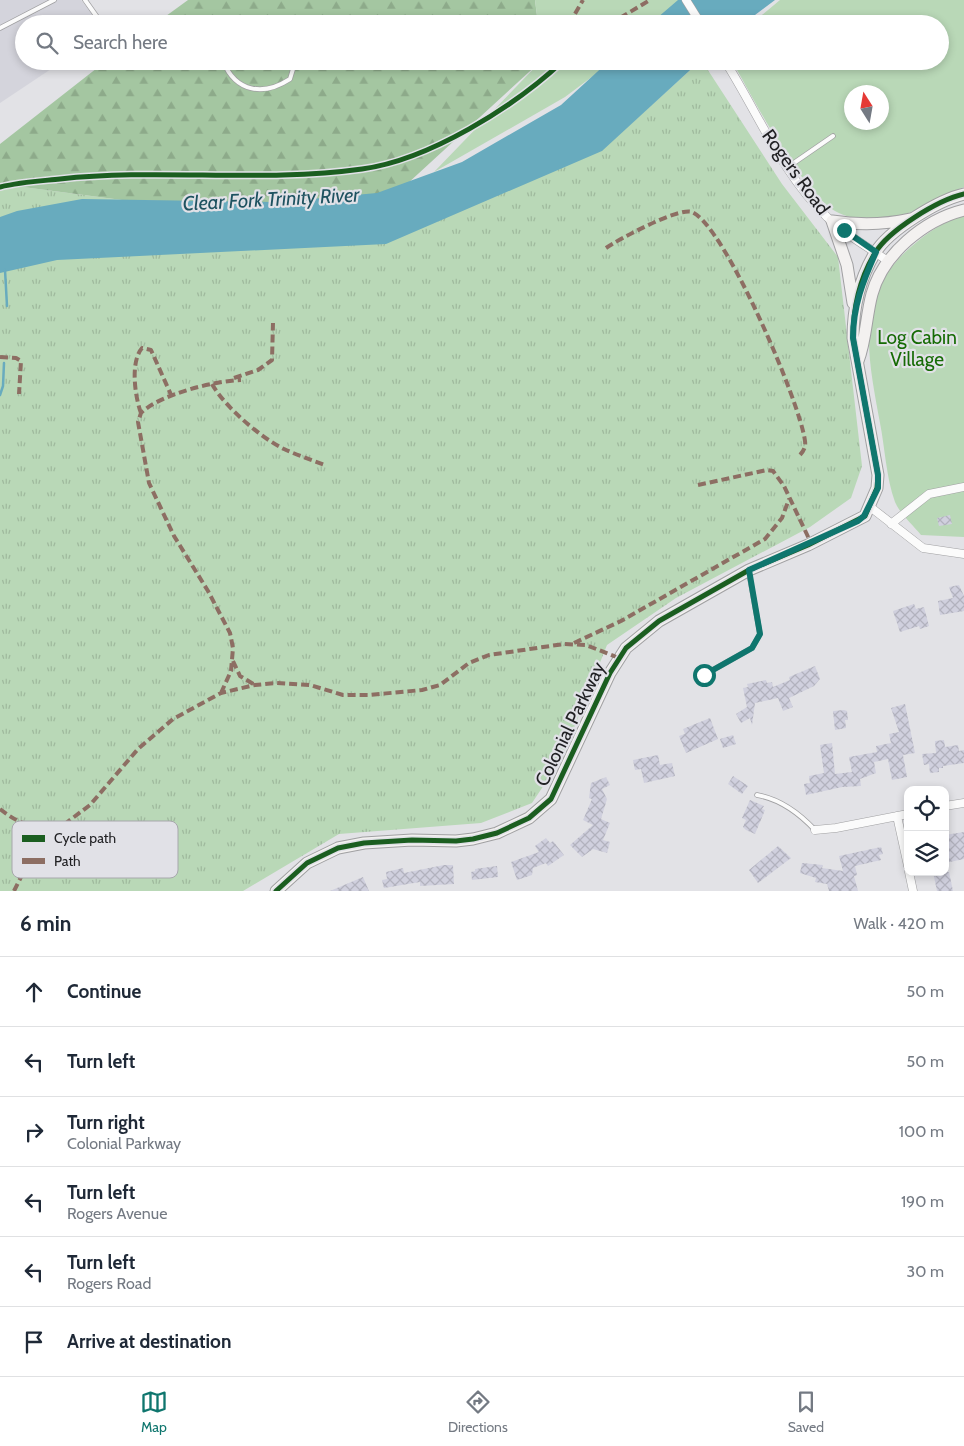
<!DOCTYPE html>
<html lang="en">
<head>
<meta charset="utf-8">
<style>
	body { margin:0; font-family:Cabin,sans-serif; background:#f2f2f3; color:#1f2937 }
	.controls { position:absolute; right:15px; bottom:15px; display:grid; overflow:hidden; border-radius:10px; box-shadow:0 2px 8px #0003 }
	.controls button { width:45px; height:45px; display:grid; place-items:center; padding:0; border:0; border-bottom:1px solid #e0e1e3; background:#fff; color:#1f2937; font:25px sans-serif }
	.compass { position:absolute; left:844px; top:85px; width:45px; height:45px; border-radius:50%; background:#fff; box-shadow:0 2px 8px #0003; rotate:349deg }
	.stop { position:absolute; width:15px; height:15px; margin:-11px; border:4px solid #0f766e; border-radius:50%; background:#fff }
	.stop.end { background:#0f766e; border-color:#fff; box-shadow:0 1px 5px #0008 }
	.list { margin:0; padding:0; list-style:none }
	h2 { display:flex; justify-content:space-between; align-items:center; height:65px; margin:0; padding:0 20px; font-size:21px }
	h2 small { font-size:16px; font-weight:400; color:#747a83 }
	.list li { display:grid; grid-template-columns:32px 1fr auto; gap:15px; align-items:center; box-sizing:border-box; height:70px; padding:0 20px; border-top:1px solid #e0e1e3 }
	.list b { display:block; font-size:19px; white-space:nowrap }
	.list p { margin:0; font-size:16px; white-space:nowrap; color:#747a83 }
	.list em { font-size:16px; font-style:normal; color:#747a83 }
	.icon { flex:none; width:28px; height:28px; fill:none; stroke:currentColor; stroke-width:2; stroke-linecap:round; stroke-linejoin:round }
	.map { position:relative; flex:none; width:964px; height:891px; overflow:hidden }
	.search { position:absolute; background:#fff; box-shadow:0 2px 8px #0003; left:15px; right:15px; top:15px; height:55px; display:flex; align-items:center; gap:12px; box-sizing:border-box; padding:0 18px; border-radius:28px; color:#747a83; font-size:19px }
	.sheet { height:485px; background:#fff }
	nav { display:flex; justify-content:space-around; align-items:center; box-sizing:border-box; height:70px; border-top:1px solid #e0e1e3; background:#fff; font-size:14px; color:#747a83 }
	nav a { display:grid; justify-items:center; gap:2px }
	nav .on { color:#0f766e }
	.map>svg:first-child { display:block }
	.built { fill:#d4d4dc }
	.grass { fill:url(#grass-tufts) }
	.forest { fill:url(#forest-firs) }
	.green { fill:#b9d8b7; fill-rule:evenodd }
	.water { fill:#68abbe }
	.lines { fill:none; stroke-linecap:round; stroke-linejoin:round }
	.stream { stroke:#68abbe; stroke-width:2.5 }
	.building { fill:url(#building-cross-hatch) }
	.lane-casing { stroke:#a0a0a2; stroke-width:5.5 }
	.street-casing { stroke:#a0a0a2; stroke-width:9 }
	.secondary-casing { stroke:#a0a0a2; stroke-width:13 }
	.lane { stroke:#fbfbfb; stroke-width:4 }
	.street { stroke:#fbfbfb; stroke-width:8 }
	.secondary { stroke:#f3f1f0; stroke-width:11 }
	.quiet { stroke:#8d6e63; stroke-width:4; stroke-dasharray:8 4; stroke-linecap:butt }
	.cycleway-casing { stroke:#e1e1e7; stroke-width:8 }
	.cycleway { stroke:#1b5e20; stroke-width:5 }
	.route { stroke:#0f766e; stroke-width:6 }
	.labels { text-anchor:middle; dominant-baseline:central; stroke-width:4.5; stroke-linejoin:round; paint-order:stroke }
	.street-label { font-size:19px; fill:#212124; stroke:#e1e1e7 }
	.park-label { font-size:19px; fill:#166b05; stroke:#e1e1e7 }
	.water-label { font-size:20px; font-style:italic; fill:#1e5260; stroke:#e1e1e7 }
	.key { fill:#e1e1e7; stroke:#a7a7ac; stroke-width:1 }
	.key-label { font-size:14px; fill:#212124 }
</style>
</head>
<body>
<div class="map">
<svg width="964" height="891" viewBox="0 0 964 891">
	<defs>
		<pattern id="grass-tufts" width="24" height="20" patternUnits="userSpaceOnUse" patternTransform="scale(1.25)"><rect width="24" height="20" fill="#b9d8b7"/><path d="M3 7l-1-3M5 7V3M7 7l1-3M15 17l-1-3M17 17v-4M19 17l1-3" fill="none" stroke="#9fb99d"/></pattern>
		<pattern id="forest-firs" width="22" height="20" patternUnits="userSpaceOnUse" patternTransform="scale(1.25)"><rect width="22" height="20" fill="#a4c6a1"/><path d="M5 1l3.5 6h-7zM16 11l3.5 6h-7z" fill="#8daa8a"/></pattern>
		<pattern id="building-cross-hatch" width="8" height="8" patternUnits="userSpaceOnUse" patternTransform="scale(1.25)"><rect width="8" height="8" fill="#d0d0de"/><path d="M0 0l8 8M0 8l8-8" fill="none" stroke="#b2b2be"/></pattern>
	</defs>
	<rect width="100%" height="100%" fill="#e2e2e6"/>
	<!-- built -->
	<path class="built" d="M0,0H81L101,24H24V61H63L0,103Z"/>
	<!-- grass -->
	<path class="grass" d="M700,61H702L782,184L838,257L862,466L851,498L810,527L676,598L607,645L562,758L532,803L481,823L339,834L243,891H0V184L122,200L126,256L601,151Z"/>
	<!-- forest -->
	<path class="forest" d="M188,0H535L538,24H155Z
		M106,61H541L382,207L122,200L0,184V144Z"/>
	<!-- green -->
	<path class="green" d="M535,0H696L664,24H538Z
		M780,0H964V187C942,195 921,211 898,216C879,221 852,221 835,211C801,191 753,98 732,61H940V24H751ZM852,92H882V122H852Z
		M541,61H613L565,97L434,172Z
		M964,216V537L921,535C913,525 900,514 895,502C886,477 885,448 880,423C868,356 853,296 912,246C927,233 944,221 964,216Z"/>
	<!-- water -->
	<path class="water" d="M678,0H775L743,24H650Z
		M609,61H700L602,151L386,244L57,260L0,273V217L17,211L82,199L277,202L377,193L462,162L561,105Z"/>
	<g class="lines">
		<!-- stream -->
		<path class="stream" d="M5,270L7,306
			M0,395L3,386L4,363"/>
	</g>
	<!-- building -->
	<path class="building" d="M950,515L952,524L939,526L937,518Z
		M959,585L964,596V611L940,615L938,601L953,598L949,587Z
		M914,604L916,609L924,607L929,626L920,629L919,626L900,632L893,611Z
		M815,666L820,679L814,686L789,698L793,707L783,711L778,698L755,703L752,725L750,718L741,723L736,714L747,707L743,688L748,687L747,684L766,680L767,683L772,682L773,687L790,680L789,677Z
		M905,704L915,753L903,755L907,777L892,780L888,759L874,762L876,773L860,779L861,786L842,787L806,795L804,784L810,783L809,776L824,773L820,745L832,743L835,774L852,772L849,757L877,752L876,746L891,743L889,734L899,732L891,708Z
		M844,710L847,711L848,720H845L846,728L835,730L833,711Z
		M710,718L718,739L686,753L679,736L685,734L683,729Z
		M733,735L736,744L723,748L720,739Z
		M944,740L945,747L958,745L959,751L964,750V763L943,766V768H939V772L930,773L929,764L924,765L922,754L936,753L935,741Z
		M658,755L660,765L672,763L675,776L644,783L641,769L635,770L633,760Z
		M733,776L748,786L742,794L728,784Z
		M606,777L610,785L602,789L607,799L601,819L610,823L603,840L610,842L607,853L593,849L582,857L570,845L593,825L583,820L592,799L589,798L591,783Z
		M750,800L764,806L762,809L765,810L755,834L746,830L743,827L746,820L742,818Z
		M964,832V859L945,863V835Z
		M546,838L550,843L553,841L564,855L548,866L546,863L533,868L532,875L517,880L511,862L539,852L535,846Z
		M778,846L791,858L758,883L749,870Z
		M881,847L883,854L879,855L881,860L855,866L857,875L854,876L858,891H829L827,884L815,882L816,878L800,873L802,863L823,865L822,868L843,871L839,856Z
		M444,865H453L454,884L420,886V882L384,888L382,880L387,879L386,872L403,868L404,873Z
		M497,866L498,877L472,880L471,872L475,871V869Z
		M933,872H949L953,891H937Z
		M363,877L369,891H330Z"/>
	<g class="lines">
		<!-- lane casing -->
		<g class="lane-casing">
			<path id="lane" d="M85,0L102,24
				M0,28L54,0
				M223,61C236,93 264,96 290,79L293,69L289,61
				M788,167L833,136
				M704,675L752,648L760,634L749,573
				M757,795C780,799 799,813 815,830"/>
		</g>
		<!-- street casing -->
		<g class="street-casing">
			<path id="street" d="M686,0L701,24
				M725,61C758,113 782,174 827,217C845,235 869,247 889,262
				M869,506L923,548L964,554
				M891,524L929,494L964,487
				M945,806L964,803
				M897,816L908,866
				M815,830L836,828L908,814
				M909,872L913,891"/>
		</g>
		<!-- secondary casing -->
		<g class="secondary-casing">
			<path id="secondary" d="M853,303L847,265L832,221C859,225 883,225 910,219
				M858,361C866,341 866,316 872,294C883,254 924,220 964,210
				M276,891L307,863L338,848L364,843L412,840L456,841L473,839L497,833L529,818L551,799L610,673L626,648L659,621L749,570L808,545L865,516L877,488L878,475L853,338C853,309 860,278 875,253C889,230 938,200 964,194"/>
		</g>
		<!-- lane -->
		<use href="#lane" class="lane"/>
		<!-- street -->
		<use href="#street" class="street"/>
		<!-- secondary -->
		<use href="#secondary" class="secondary"/>
		<!-- quiet -->
		<path class="quiet" d="M569,24L583,0
			M610,24L650,0
			M606,248C619,239 679,207 692,212C725,226 800,402 805,441C806,448 803,452 798,457
			M0,357L16,358L21,361L19,394
			M234,378L258,370L272,360L273,323
			M212,384C224,406 261,438 284,449C297,455 311,460 325,465
			M141,413C135,397 130,362 142,348L151,350L172,397
			M698,485L767,470L773,471L784,486L811,543
			M574,643L621,621L765,539L782,518L789,499
			M233,661L240,676L255,685
			M221,693L231,671L233,648L230,633L208,591L174,536L149,483L138,422L141,413C160,394 215,381 241,380
			M0,809C23,827 38,830 66,823
			M14,891L27,865L66,823L90,805L138,749L173,719L221,693L255,685L277,683L310,685L343,695H369L422,690L440,685L469,663L489,655L564,644L586,645L619,658"/>
		<!-- cycleway casing -->
		<g class="cycleway-casing">
			<path id="cycleway" d="M0,187C20,182 40,181 60,179C160,168 262,183 362,169C429,160 514,107 563,61
				M276,891L307,863L338,848L364,843L412,840L456,841L473,839L497,833L529,818L551,799L610,673L626,648L659,621L749,570L808,545L865,516L877,488L878,475L853,338C853,309 860,278 875,253C889,230 938,200 964,194"/>
		</g>
		<!-- cycleway -->
		<use href="#cycleway" class="cycleway"/>
	</g>
	<g class="lines">
		<!-- route -->
		<path class="route" d="M704,675L752,648L760,634L749,570L858,521L864,516L878,488V475L853,338C853,306 863,281 876,252L844,230"/>
	</g>
	<g class="labels">
		<!-- street labels -->
		<g class="street-label">
			<text transform="translate(796 172) rotate(54)">Rogers Road</text>
			<text transform="translate(570 724) rotate(-64)">Colonial Parkway</text>
		</g>
		<!-- park labels -->
		<g class="park-label">
			<text x="917" y="337">Log Cabin<tspan x="917" dy="22">Village</tspan></text>
		</g>
		<!-- water labels -->
		<g class="water-label">
			<text transform="translate(271 199) rotate(-3)">Clear Fork Trinity River</text>
		</g>
	</g>
	<!-- legend -->
	<rect x="12" y="821" width="166" height="57" rx="8" class="key"/>
	<rect x="22" y="835" width="23" height="7" fill="#1b5e20"/>
	<rect x="22" y="858" width="23" height="6" fill="#8d6e63"/>
	<g class="key-label">
		<text x="54" y="843">Cycle path</text>
		<text x="54" y="866">Path</text>
	</g>
</svg>
<div class="controls">
<button><svg class="icon" aria-label="locate" viewBox="0 0 24 24"><circle cx="12" cy="12" r="6"/><path d="M12 2v4M12 18v4M2 12h4M18 12h4"/></svg></button>
<button><svg class="icon" aria-label="layers" viewBox="0 0 24 24"><path d="M12 4l9 5-9 5-9-5zM3 14l9 5 9-5"/></svg></button>
</div>
<svg class="compass" viewBox="-18 -18 36 36"><path d="M0-13l5 13h-10z" fill="#e53935"/><path d="M0 13l5-13h-10z" fill="#747a83"/></svg>
<div class="stop" style="left:704px;top:675px"></div>
<div class="stop end" style="left:844px;top:230px"></div>
<div class="search"><svg class="icon" aria-label="search" viewBox="0 0 24 24"><circle cx="10" cy="10" r="6"/><path d="M15 15l6 6"/></svg>Search here</div>
</div>
<section class="sheet">
<h2>6 min<small>Walk · 420 m</small></h2>
<ul class="list">
<li><svg class="icon" aria-label="ahead" viewBox="0 0 24 24"><path d="M12 20V5M6 11l6-6 6 6"/></svg><div><b>Continue</b></div><em>50 m</em></li>
<li><svg class="icon" aria-label="left" viewBox="0 0 24 24"><path d="M17 20v-9H6M10 6l-5 5 5 5"/></svg><div><b>Turn left</b></div><em>50 m</em></li>
<li><svg class="icon" aria-label="right" viewBox="0 0 24 24"><path d="M7 20v-9h11M14 6l5 5-5 5"/></svg><div><b>Turn right</b><p>Colonial Parkway</p></div><em>100 m</em></li>
<li><svg class="icon" aria-label="left" viewBox="0 0 24 24"><path d="M17 20v-9H6M10 6l-5 5 5 5"/></svg><div><b>Turn left</b><p>Rogers Avenue</p></div><em>190 m</em></li>
<li><svg class="icon" aria-label="left" viewBox="0 0 24 24"><path d="M17 20v-9H6M10 6l-5 5 5 5"/></svg><div><b>Turn left</b><p>Rogers Road</p></div><em>30 m</em></li>
<li><svg class="icon" aria-label="arrive" viewBox="0 0 24 24"><path d="M6 21V4h12l-3 4 3 4H6"/></svg><div><b>Arrive at destination</b></div></li>
</ul>
</section>
<nav>
<a class="on"><svg class="icon" aria-label="map" viewBox="0 0 24 24"><path d="M3 6l6-2 6 2 6-2v14l-6 2-6-2-6 2zM9 4v14M15 6v14"/></svg>Map</a>
<a><svg class="icon" aria-label="directions" viewBox="0 0 24 24"><path d="M12 3l9 9-9 9-9-9zM9 14v-3h6M13 9l2 2-2 2"/></svg>Directions</a>
<a><svg class="icon" aria-label="saved" viewBox="0 0 24 24"><path d="M7 4h10v16l-5-4-5 4z"/></svg>Saved</a>
</nav>
</body>
</html>
